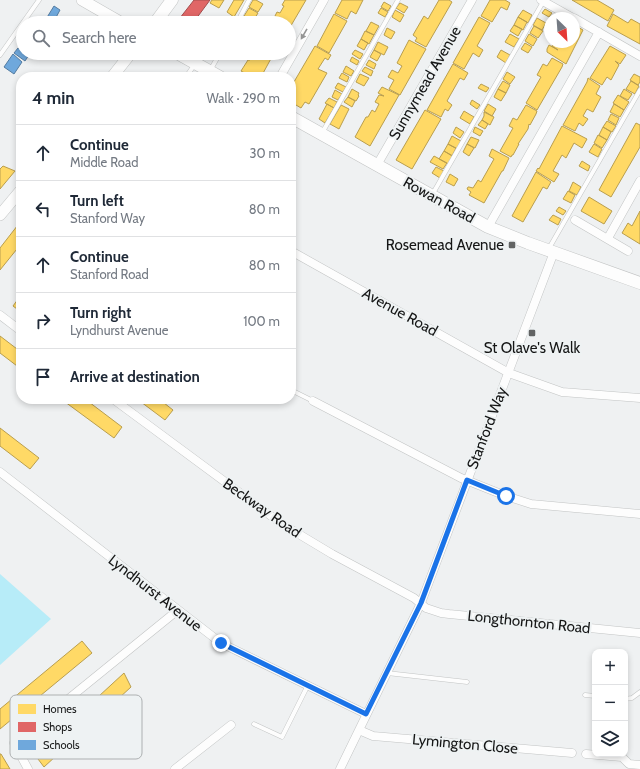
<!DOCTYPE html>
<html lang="en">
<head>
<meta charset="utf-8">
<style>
	body { margin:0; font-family:Cabin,sans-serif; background:#f6f6f7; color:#1f2937 }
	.controls { position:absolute; right:12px; bottom:12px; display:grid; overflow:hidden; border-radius:8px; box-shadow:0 2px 6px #0003 }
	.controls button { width:36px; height:36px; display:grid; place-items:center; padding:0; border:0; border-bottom:1px solid #e0e1e3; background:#fff; color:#1f2937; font:20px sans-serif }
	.compass { position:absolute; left:544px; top:12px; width:36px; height:36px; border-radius:50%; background:#fff; box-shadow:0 2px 6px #0003; rotate:155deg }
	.stop { position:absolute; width:12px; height:12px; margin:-9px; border:3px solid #1a73e8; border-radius:50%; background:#fff }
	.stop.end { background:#1a73e8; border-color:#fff; box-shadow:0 1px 4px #0008 }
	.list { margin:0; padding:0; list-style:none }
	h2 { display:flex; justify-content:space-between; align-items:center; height:52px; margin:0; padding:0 16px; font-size:17px }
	h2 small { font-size:13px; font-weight:400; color:#747a83 }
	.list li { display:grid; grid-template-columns:26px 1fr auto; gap:12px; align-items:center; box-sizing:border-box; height:56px; padding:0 16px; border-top:1px solid #e0e1e3 }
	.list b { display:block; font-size:15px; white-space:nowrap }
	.list p { margin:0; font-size:13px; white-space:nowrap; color:#747a83 }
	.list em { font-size:13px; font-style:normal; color:#747a83 }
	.icon { flex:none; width:22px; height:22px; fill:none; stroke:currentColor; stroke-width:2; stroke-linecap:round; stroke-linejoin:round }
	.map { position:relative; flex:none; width:640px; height:769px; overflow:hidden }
	.search { position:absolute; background:#fff; box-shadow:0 2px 6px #0003; left:16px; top:16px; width:280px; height:44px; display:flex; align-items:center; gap:10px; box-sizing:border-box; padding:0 14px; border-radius:22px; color:#747a83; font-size:15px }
	.panel { position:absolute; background:#fff; box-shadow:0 2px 6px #0003; left:16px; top:72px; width:280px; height:332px; border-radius:16px }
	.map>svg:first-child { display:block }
	.green { fill:#b7ecf8 }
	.homes { fill:#ffd966; stroke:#b99e4e }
	.shops { fill:#e06666; stroke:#a34e4e }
	.schools { fill:#6fa8dc; stroke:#547ca1 }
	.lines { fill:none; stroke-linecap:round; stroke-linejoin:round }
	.service-casing { stroke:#c2c4c4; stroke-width:5 }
	.minor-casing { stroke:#c2c4c4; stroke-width:9 }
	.tertiary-casing { stroke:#c2c4c4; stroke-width:12 }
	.secondary-casing { stroke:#c2c4c4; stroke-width:13 }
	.service { stroke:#fdfdfd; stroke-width:4 }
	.minor { stroke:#fdfdfd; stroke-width:8 }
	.tertiary { stroke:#fdfdfd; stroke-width:11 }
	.secondary { stroke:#fdfdfd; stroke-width:12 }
	.oneway { fill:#959595 }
	.route { stroke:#1a73e8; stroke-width:5 }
	.poi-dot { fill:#616363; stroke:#eef2f3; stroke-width:1.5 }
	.labels { text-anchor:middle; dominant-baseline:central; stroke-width:4; stroke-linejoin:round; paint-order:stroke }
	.street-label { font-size:15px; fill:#151616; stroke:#eef2f3 }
	.poi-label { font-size:15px; fill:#151616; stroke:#eef2f3; text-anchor:end }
	.key { fill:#eef2f3; stroke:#adb0b1; stroke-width:1 }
	.key-label { font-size:11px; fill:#151616 }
</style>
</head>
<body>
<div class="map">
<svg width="640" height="769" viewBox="0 0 640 769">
	<rect width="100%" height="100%" fill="#eff1f2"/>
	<!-- green -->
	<path class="green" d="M0,574L51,619L0,665Z"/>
	<!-- homes -->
	<path class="homes" d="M212,0H224L219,8L210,3Z
		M234,0H244L234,17L227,12Z
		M253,0H256L263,4L258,12L249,7Z
		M285,0H306L289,29V23H278L273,20L277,12L280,13L284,6L282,5Z
		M342,0H363L356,14L351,11L347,19L335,13Z
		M439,0H449L452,2L426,47L415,41L417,38L413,35L424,16L428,19Z
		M490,0H505L510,3L507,10L501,7L492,22L481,16Z
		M572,0H597L614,10L608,21Z
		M384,2L391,6L388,11L381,7Z
		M400,3L408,7L404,13L396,8Z
		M249,8L258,13L253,21L244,16Z
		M381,8L388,12L385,17L378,13Z
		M545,9L552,13L549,17L542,13Z
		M395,10L404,15L400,22L392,17Z
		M523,10L532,15L528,23L518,17Z
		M334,14L347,21L329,53L317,46Z
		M613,14L628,23L631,19L640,24V44L607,26Z
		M479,17L490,23L477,46L483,50L479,57L473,53L464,69L453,63Z
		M518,17L527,22L523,30L514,25Z
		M537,18L546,23L542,30L533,25Z
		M371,22L379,26L374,35L366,31Z
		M514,25L522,29L518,36L510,31Z
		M574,25L583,30L566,64L547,52V49L549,45L558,50L552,46L554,42H574Z
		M534,26L543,31L538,38L530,33Z
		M387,28L395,32L391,39L384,35Z
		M365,31L374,35L369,44L361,39Z
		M510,34L519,39L514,47L505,42Z
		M529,34L537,39L533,46L525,41Z
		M361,39L368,43L364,50L357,46Z
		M409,40L426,49L400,95L389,89L394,80L388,77L392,70L398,73L402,66L397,63Z
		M378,42L388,47L384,55L374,50Z
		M525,43L532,47L528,53L521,49Z
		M315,46L331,55L328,60L325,58L318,69L327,73L309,104L305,102L301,108L291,102V87Z
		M610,46L626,55L620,64L615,61L619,65L611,80L607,77L602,85L590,78Z
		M355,50L363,54L360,59L352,54Z
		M374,50L381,54L377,61L370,57Z
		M501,50L510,55L506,63L497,57Z
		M254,53L258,54V53H274L261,77H252L241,71L248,60H250Z
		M352,57L359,61L357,65L350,61Z
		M552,58L563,64L562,67L537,110L526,103L541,77L537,75L543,64L547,66Z
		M369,60L376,64L374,69L366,65Z
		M453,64L468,73L464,80L460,78L447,101L452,105L448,111L445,109L441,117L427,110Z
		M346,66L354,71L351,76L343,72Z
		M365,67L373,71L371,76L362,71Z
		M507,72L515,77L510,84L503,79Z
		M342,73L349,77L347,82L339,78Z
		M360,74L369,78L364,86L356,82Z
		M634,74L640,77V82L638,85L630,80Z
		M588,78L600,86L596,94L601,97L593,112L587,109L583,116L588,119L583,126L579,123L575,131L563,125L587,82Z
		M503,81L510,85L506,93L498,89Z
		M631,81L639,86L635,94L626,89Z
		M338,83L346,87L343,92L335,88Z
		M481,84L489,88L486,92L478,88Z
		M382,87L399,95L370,146L355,137L366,117H368L372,110L375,112L379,104L375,102L379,95L384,96L378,93Z
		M352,89L359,93L358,95L359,96L356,101L348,97Z
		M498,89L506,93L501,101L494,97Z
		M624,89L632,94L628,100L620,96Z
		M335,90L342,94L338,100L332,97Z
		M618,95L629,102L624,110L613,103Z
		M348,97L355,101L352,107L344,102Z
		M329,98L337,102L334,108L325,103Z
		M472,100L480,105L477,109L470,104Z
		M327,104L334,108L325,123L319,119Z
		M488,104L496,109L492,116L484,111Z
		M614,104L624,110L620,117L610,112Z
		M341,105L349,109L339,129L330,124Z
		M526,105L537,111L536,114L530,125L529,124L528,129L518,144H519L513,155H512L511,157L500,151L513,128L509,126L513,118L517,120Z
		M425,110L441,119L412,169L396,160Z
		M464,111L474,117L470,124L460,118Z
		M484,112L494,117L490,125L482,120L484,116Z
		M611,114L619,118L616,125L608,120Z
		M482,120L488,124L485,129L478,125Z
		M607,121L616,126L612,132L603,127Z
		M636,123L640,125V147L611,197L599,190Z
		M562,126L587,139L582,148L574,143L566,158L562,155L553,171L559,174L554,182L536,171L538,168L539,169Z
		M456,127L464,132L460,138L453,133Z
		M475,127L483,131L480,136L473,132Z
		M603,127L611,132L607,140L599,135Z
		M598,135L607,140L602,148L594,143Z
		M452,136L461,141L457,149L448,144Z
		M471,137L479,140L475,148L467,144Z
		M448,144L456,148L452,156L444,151Z
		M467,144L474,148L469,156L463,152Z
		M594,144L602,149L598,157L589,152Z
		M492,149L509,158L503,171H502L484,203L469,195L471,192L467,189L468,187H469L473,188L478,180L481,182L494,159L489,156Z
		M444,151L453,156L448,164L439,159Z
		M434,156L447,163L443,169L430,162Z
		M582,161L590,166L588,171L579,166Z
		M3,166L15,171L0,189V169Z
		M436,167L444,171L440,178L432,173Z
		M536,172L551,182L547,189L543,187L523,222L512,216Z
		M450,174L458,179L454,186L446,182Z
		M573,182L581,187L577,195L569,191Z
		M568,191L575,195L571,203L563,199Z
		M589,197L612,211L604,224L581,211Z
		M559,207L566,211L563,215L556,211Z
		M640,211V244L622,233L628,223L632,226Z
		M553,215L561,219L558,225L549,220Z
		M21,221V244L0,270V248Z
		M21,295V312L13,306Z
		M0,336L21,352V369L0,353Z
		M61,399H85L122,427L114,438Z
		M137,399H159L173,410L165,420Z
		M0,428L39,458L30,469L0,446Z
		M82,641L92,653L0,729V709Z
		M124,673L131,687L44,767L35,755Z
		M0,754H1L10,769H0Z"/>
	<!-- shops -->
	<path class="shops" d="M194,0H210L193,23H176Z"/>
	<!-- schools -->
	<path class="schools" d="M54,6L60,10L53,23L46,19Z
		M18,48L23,51V53L29,55L25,61L14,53Z
		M13,54L22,62L14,74L4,67Z"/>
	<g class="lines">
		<!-- service casing -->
		<g class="service-casing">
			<path id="service" d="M237,23L249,0
				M0,55L39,0
				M211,69L220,53
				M186,77L195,64
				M322,133L398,0
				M432,195L543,2
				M548,250L640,90
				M291,390L313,401
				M387,673L467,682
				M585,695L595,696
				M625,699L632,698L640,692
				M254,724L282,737L308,685"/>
		</g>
		<!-- minor casing -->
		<g class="minor-casing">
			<path id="minor" d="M541,0L573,18
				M574,18L640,56
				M280,77L324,0
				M377,165L472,0
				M575,220L628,251
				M488,227L599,32
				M608,238L640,181
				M291,251L509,373L562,392L640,398
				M0,315L21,331
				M113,399L282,524L332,554L414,598L426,608L441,613L449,614L640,633
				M313,401L461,478L506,496L531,504L640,514
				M0,472L221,643L366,714
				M359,730L373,736L572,753
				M586,754L622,757L629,764L640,765
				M28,769L14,743L178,610
				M175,769L231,725
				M340,769L421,603L554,252"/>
		</g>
		<!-- tertiary casing -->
		<g class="tertiary-casing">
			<path id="tertiary" d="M82,0L122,23
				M112,77L131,53
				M0,215L21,190"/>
		</g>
		<!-- secondary casing -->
		<g class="secondary-casing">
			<path id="secondary" d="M155,23L172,0
				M177,53L220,77
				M291,117L488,227L528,243L640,283"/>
		</g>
		<!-- service -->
		<use href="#service" class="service"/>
		<!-- minor -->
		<use href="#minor" class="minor"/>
		<!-- tertiary -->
		<use href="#tertiary" class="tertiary"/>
		<!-- secondary -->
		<use href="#secondary" class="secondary"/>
	</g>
	<!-- one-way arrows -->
	<defs><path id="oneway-solid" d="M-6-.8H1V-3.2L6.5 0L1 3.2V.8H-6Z"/></defs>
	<use class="oneway" href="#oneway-solid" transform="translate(304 34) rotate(120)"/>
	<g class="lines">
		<!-- route -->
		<path class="route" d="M221,643L366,714L421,603L467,480L506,496"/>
	</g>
	<!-- markers -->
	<g class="poi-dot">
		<rect x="508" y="241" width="8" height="8" rx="2"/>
		<rect x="528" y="329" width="8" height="8" rx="2"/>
	</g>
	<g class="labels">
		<!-- street labels -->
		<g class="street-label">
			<text transform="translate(425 83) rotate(-60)">Sunnymead Avenue</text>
			<text transform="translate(439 200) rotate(29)">Rowan Road</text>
			<text transform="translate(400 312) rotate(29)">Avenue Road</text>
			<text transform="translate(487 428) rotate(-69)">Stanford Way</text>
			<text transform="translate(262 508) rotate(35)">Beckway Road</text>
			<text transform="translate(155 593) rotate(38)">Lyndhurst Avenue</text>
			<text transform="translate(529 622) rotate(6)">Longthornton Road</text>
			<text transform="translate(465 744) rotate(5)">Lymington Close</text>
		</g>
		<!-- poi labels -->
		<g class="poi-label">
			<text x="504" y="245">Rosemead Avenue</text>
			<text x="532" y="348" text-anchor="middle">St Olave's Walk</text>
		</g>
	</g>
	<!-- legend -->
	<rect x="10" y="695" width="132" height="64" rx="6" class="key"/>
	<rect x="18" y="704" width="18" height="10" fill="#ffd966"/>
	<rect x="18" y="722" width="18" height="10" fill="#e06666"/>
	<rect x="18" y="740" width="18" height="10" fill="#6fa8dc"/>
	<g class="key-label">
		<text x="43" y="713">Homes</text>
		<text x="43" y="731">Shops</text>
		<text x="43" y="749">Schools</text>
	</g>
</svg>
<div class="controls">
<button>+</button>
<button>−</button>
<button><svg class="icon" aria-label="layers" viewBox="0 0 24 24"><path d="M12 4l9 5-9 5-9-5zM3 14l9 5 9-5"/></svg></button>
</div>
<svg class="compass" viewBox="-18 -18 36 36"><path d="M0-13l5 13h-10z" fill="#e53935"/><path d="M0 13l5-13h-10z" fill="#747a83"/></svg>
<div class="stop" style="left:506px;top:496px"></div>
<div class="stop end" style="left:221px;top:643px"></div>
<div class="search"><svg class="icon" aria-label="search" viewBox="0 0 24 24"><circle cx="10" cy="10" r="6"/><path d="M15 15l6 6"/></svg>Search here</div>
<section class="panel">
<h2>4 min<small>Walk · 290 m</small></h2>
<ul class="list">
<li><svg class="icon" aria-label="ahead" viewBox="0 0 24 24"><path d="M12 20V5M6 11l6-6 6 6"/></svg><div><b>Continue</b><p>Middle Road</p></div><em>30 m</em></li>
<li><svg class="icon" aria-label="left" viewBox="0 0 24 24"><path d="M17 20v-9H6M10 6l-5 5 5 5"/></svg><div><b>Turn left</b><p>Stanford Way</p></div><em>80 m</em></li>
<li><svg class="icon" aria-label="ahead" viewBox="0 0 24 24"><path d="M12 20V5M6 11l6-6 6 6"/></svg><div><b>Continue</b><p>Stanford Road</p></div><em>80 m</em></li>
<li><svg class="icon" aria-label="right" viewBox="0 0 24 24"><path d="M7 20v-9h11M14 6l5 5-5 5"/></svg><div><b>Turn right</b><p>Lyndhurst Avenue</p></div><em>100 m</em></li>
<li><svg class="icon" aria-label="arrive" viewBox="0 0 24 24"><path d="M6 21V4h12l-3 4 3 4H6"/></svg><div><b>Arrive at destination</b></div></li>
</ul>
</section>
</div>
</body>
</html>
